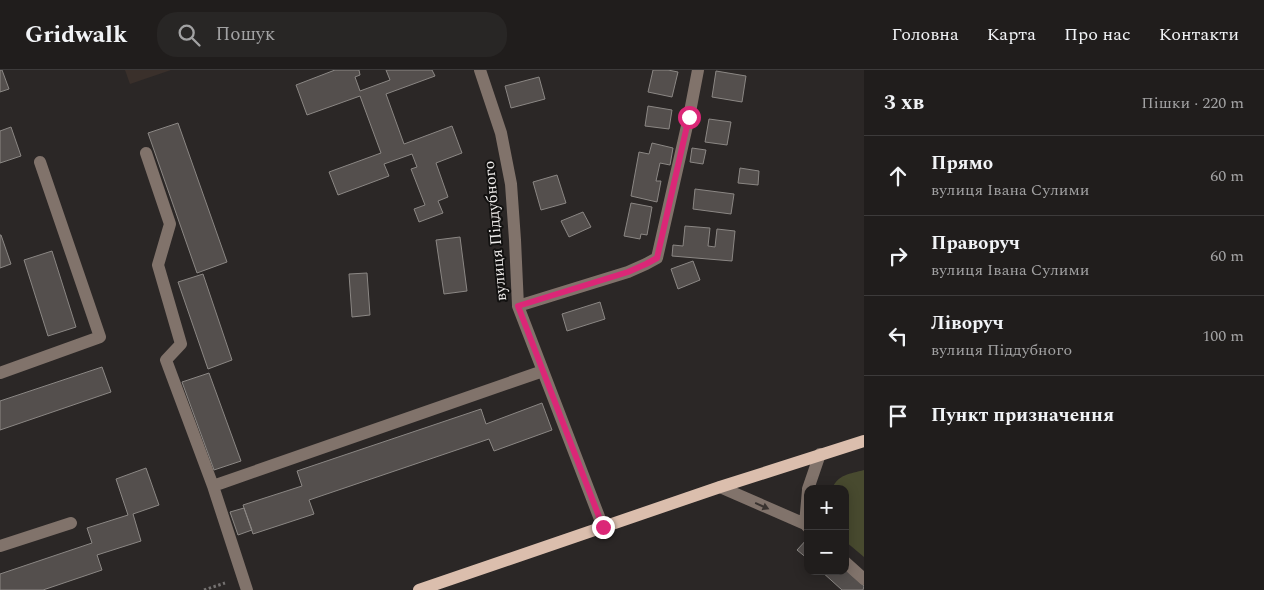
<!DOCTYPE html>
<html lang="uk">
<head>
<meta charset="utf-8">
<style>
	body { margin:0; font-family:Spectral,serif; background:#282625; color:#f1f3f6 }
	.controls { position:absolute; right:15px; bottom:15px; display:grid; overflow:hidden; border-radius:10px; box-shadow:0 2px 12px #0003 }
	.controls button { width:45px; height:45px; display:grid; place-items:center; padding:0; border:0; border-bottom:1px solid #3d3b3b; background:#201d1c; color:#f1f3f6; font:25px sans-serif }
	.stop { position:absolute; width:15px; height:15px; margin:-11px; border:4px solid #db2777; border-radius:50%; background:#fff }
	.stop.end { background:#db2777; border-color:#fff; box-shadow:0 1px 5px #0008 }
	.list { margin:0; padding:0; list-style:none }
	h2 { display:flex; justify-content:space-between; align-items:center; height:65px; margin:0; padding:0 20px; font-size:21px }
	h2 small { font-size:16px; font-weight:400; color:#a2a2a3 }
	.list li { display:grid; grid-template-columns:32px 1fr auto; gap:15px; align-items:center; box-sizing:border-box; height:80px; padding:0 20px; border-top:1px solid #3d3b3b }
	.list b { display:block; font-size:19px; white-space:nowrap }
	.list p { margin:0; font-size:16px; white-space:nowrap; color:#a2a2a3 }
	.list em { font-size:16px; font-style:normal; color:#a2a2a3 }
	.icon { flex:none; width:28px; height:28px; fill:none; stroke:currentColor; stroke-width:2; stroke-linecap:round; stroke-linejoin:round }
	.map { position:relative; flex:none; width:864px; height:520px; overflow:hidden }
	header { display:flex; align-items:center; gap:30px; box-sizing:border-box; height:70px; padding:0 25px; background:#201d1c; border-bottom:1px solid #3d3b3b }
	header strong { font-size:24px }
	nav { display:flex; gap:28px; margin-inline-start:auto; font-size:18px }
	.search { width:350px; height:45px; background:#282625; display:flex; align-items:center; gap:12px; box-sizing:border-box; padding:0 18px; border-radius:20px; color:#a2a2a3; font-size:19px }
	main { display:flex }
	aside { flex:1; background:#201d1c }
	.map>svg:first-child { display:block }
	.built { fill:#3a302b }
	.green { fill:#484a2f }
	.building { fill:#544f4d; stroke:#8b8784 }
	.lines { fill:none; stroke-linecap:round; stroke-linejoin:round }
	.path { stroke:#747170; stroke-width:3; stroke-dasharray:2.5 2.5; stroke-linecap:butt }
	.minor { stroke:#81736b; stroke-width:12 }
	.major { stroke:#dbbead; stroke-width:12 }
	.oneway { fill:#393330 }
	.route { stroke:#db2777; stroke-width:6 }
	.labels { text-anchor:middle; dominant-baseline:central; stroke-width:4; stroke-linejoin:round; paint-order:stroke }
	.street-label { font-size:16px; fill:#efeceb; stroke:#121110 }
</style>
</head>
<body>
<header>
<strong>Gridwalk</strong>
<div class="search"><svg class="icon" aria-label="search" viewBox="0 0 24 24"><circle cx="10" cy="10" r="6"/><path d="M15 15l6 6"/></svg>Пошук</div>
<nav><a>Головна</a><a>Карта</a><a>Про нас</a><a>Контакти</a></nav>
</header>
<main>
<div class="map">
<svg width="864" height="520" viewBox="0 0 864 520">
	<rect width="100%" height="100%" fill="#2b2726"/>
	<!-- built -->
	<path class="built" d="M125,0H171L130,14Z"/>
	<!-- green -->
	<path class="green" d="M864,400V487L845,471V419H832C838,404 850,404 864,400Z"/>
	<!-- building -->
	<path class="building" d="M0,0H2L9,19L0,22Z
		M335,0H359L360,5L355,7L360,21L390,10L386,0H432L435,6L386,24L404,74L452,56L462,83L436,93L448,127L438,131L443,143L419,152L414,139L425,135L411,99L417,97L412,84L384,94L389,106L338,125L329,102L381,83L360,26L307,45L296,15Z
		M653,0H668L678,2L672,27L648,22Z
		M716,1L746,6L742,32L712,27Z
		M539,7L545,29L511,38L505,16Z
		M648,36L672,40L669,59L645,56Z
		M709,49L731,52L727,75L705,72Z
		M178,53L227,192L197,203L148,63Z
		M11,57L21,86L0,93V61Z
		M652,73L673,78L670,95L660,93L656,111H661L657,132L631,126L639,82L649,84Z
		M692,78L706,80L703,94L690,92Z
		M740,98L759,101L758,115L738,113Z
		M557,105L566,133L541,140L533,112Z
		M695,119L734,124L731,144L693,139Z
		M631,133L652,137L647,165L641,164L640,169L624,166Z
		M583,142L591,157L569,167L561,151Z
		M685,156L710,158L708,176L715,177L717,159L735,161L732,191L672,186L673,175L683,176Z
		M0,165H1L11,194L0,198Z
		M460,167L467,221L444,224L436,170Z
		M52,181L76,257L48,266L24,190Z
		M693,191L700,210L678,219L671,199Z
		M367,203L370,245L352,247L349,204Z
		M203,204L232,290L208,299L178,212Z
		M600,232L605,249L567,261L562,244Z
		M102,297L111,322L0,360V331Z
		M209,303L241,391L214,400L182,312Z
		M542,333L552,360L494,381L489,369L309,430L314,444L253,464L243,435L302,416L297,401L481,339L486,354Z
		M146,398L159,435L133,444L141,471L97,485L102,500L43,520H0V504L92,473L87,458L128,445L116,409Z
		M244,438L252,460L238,465L230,442Z
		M808,468V489L797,480Z
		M845,499L864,516L863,520H842L821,501H845Z"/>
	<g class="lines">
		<!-- path -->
		<path class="path" d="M204,520L225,513"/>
		<!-- minor -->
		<path class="minor" d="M480,0L501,63L511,114L515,170L518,236L603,457
			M146,83L170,154L158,195L181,274L166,290L213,416
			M518,236L628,202L646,194L657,188L689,47L698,0
			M0,303L100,267L40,92
			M720,417L805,454L808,457
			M808,419L820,384
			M805,454L808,420
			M0,476L71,453
			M845,492L864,509
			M247,520L213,416L543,301"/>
		<!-- major -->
		<path class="major" d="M419,520L720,417L864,371"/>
	</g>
	<!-- one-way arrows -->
	<defs><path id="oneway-solid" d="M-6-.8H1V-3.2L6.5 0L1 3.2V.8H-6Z" transform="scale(1.25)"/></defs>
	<use class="oneway" href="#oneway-solid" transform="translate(762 436) rotate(24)"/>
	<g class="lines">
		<!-- route -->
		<path class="route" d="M603,457L518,236L628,202L646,194L657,188L689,47"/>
	</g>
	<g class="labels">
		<!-- street labels -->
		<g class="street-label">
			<text transform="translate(495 161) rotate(-95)">вулиця Піддубного</text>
		</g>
	</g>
</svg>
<div class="controls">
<button>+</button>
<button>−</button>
</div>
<div class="stop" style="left:689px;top:47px"></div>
<div class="stop end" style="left:603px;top:457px"></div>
</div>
<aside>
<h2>3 хв<small>Пішки · 220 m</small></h2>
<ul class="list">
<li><svg class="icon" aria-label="ahead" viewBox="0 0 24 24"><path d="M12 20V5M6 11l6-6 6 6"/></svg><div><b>Прямо</b><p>вулиця Івана Сулими</p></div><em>60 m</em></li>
<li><svg class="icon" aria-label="right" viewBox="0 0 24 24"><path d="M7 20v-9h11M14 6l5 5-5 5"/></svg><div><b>Праворуч</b><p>вулиця Івана Сулими</p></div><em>60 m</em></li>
<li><svg class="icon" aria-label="left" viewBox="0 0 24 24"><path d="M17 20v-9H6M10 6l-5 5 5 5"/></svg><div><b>Ліворуч</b><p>вулиця Піддубного</p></div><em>100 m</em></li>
<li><svg class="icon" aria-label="arrive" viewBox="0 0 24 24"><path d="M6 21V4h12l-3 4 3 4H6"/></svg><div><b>Пункт призначення</b></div></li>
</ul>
</aside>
</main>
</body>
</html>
